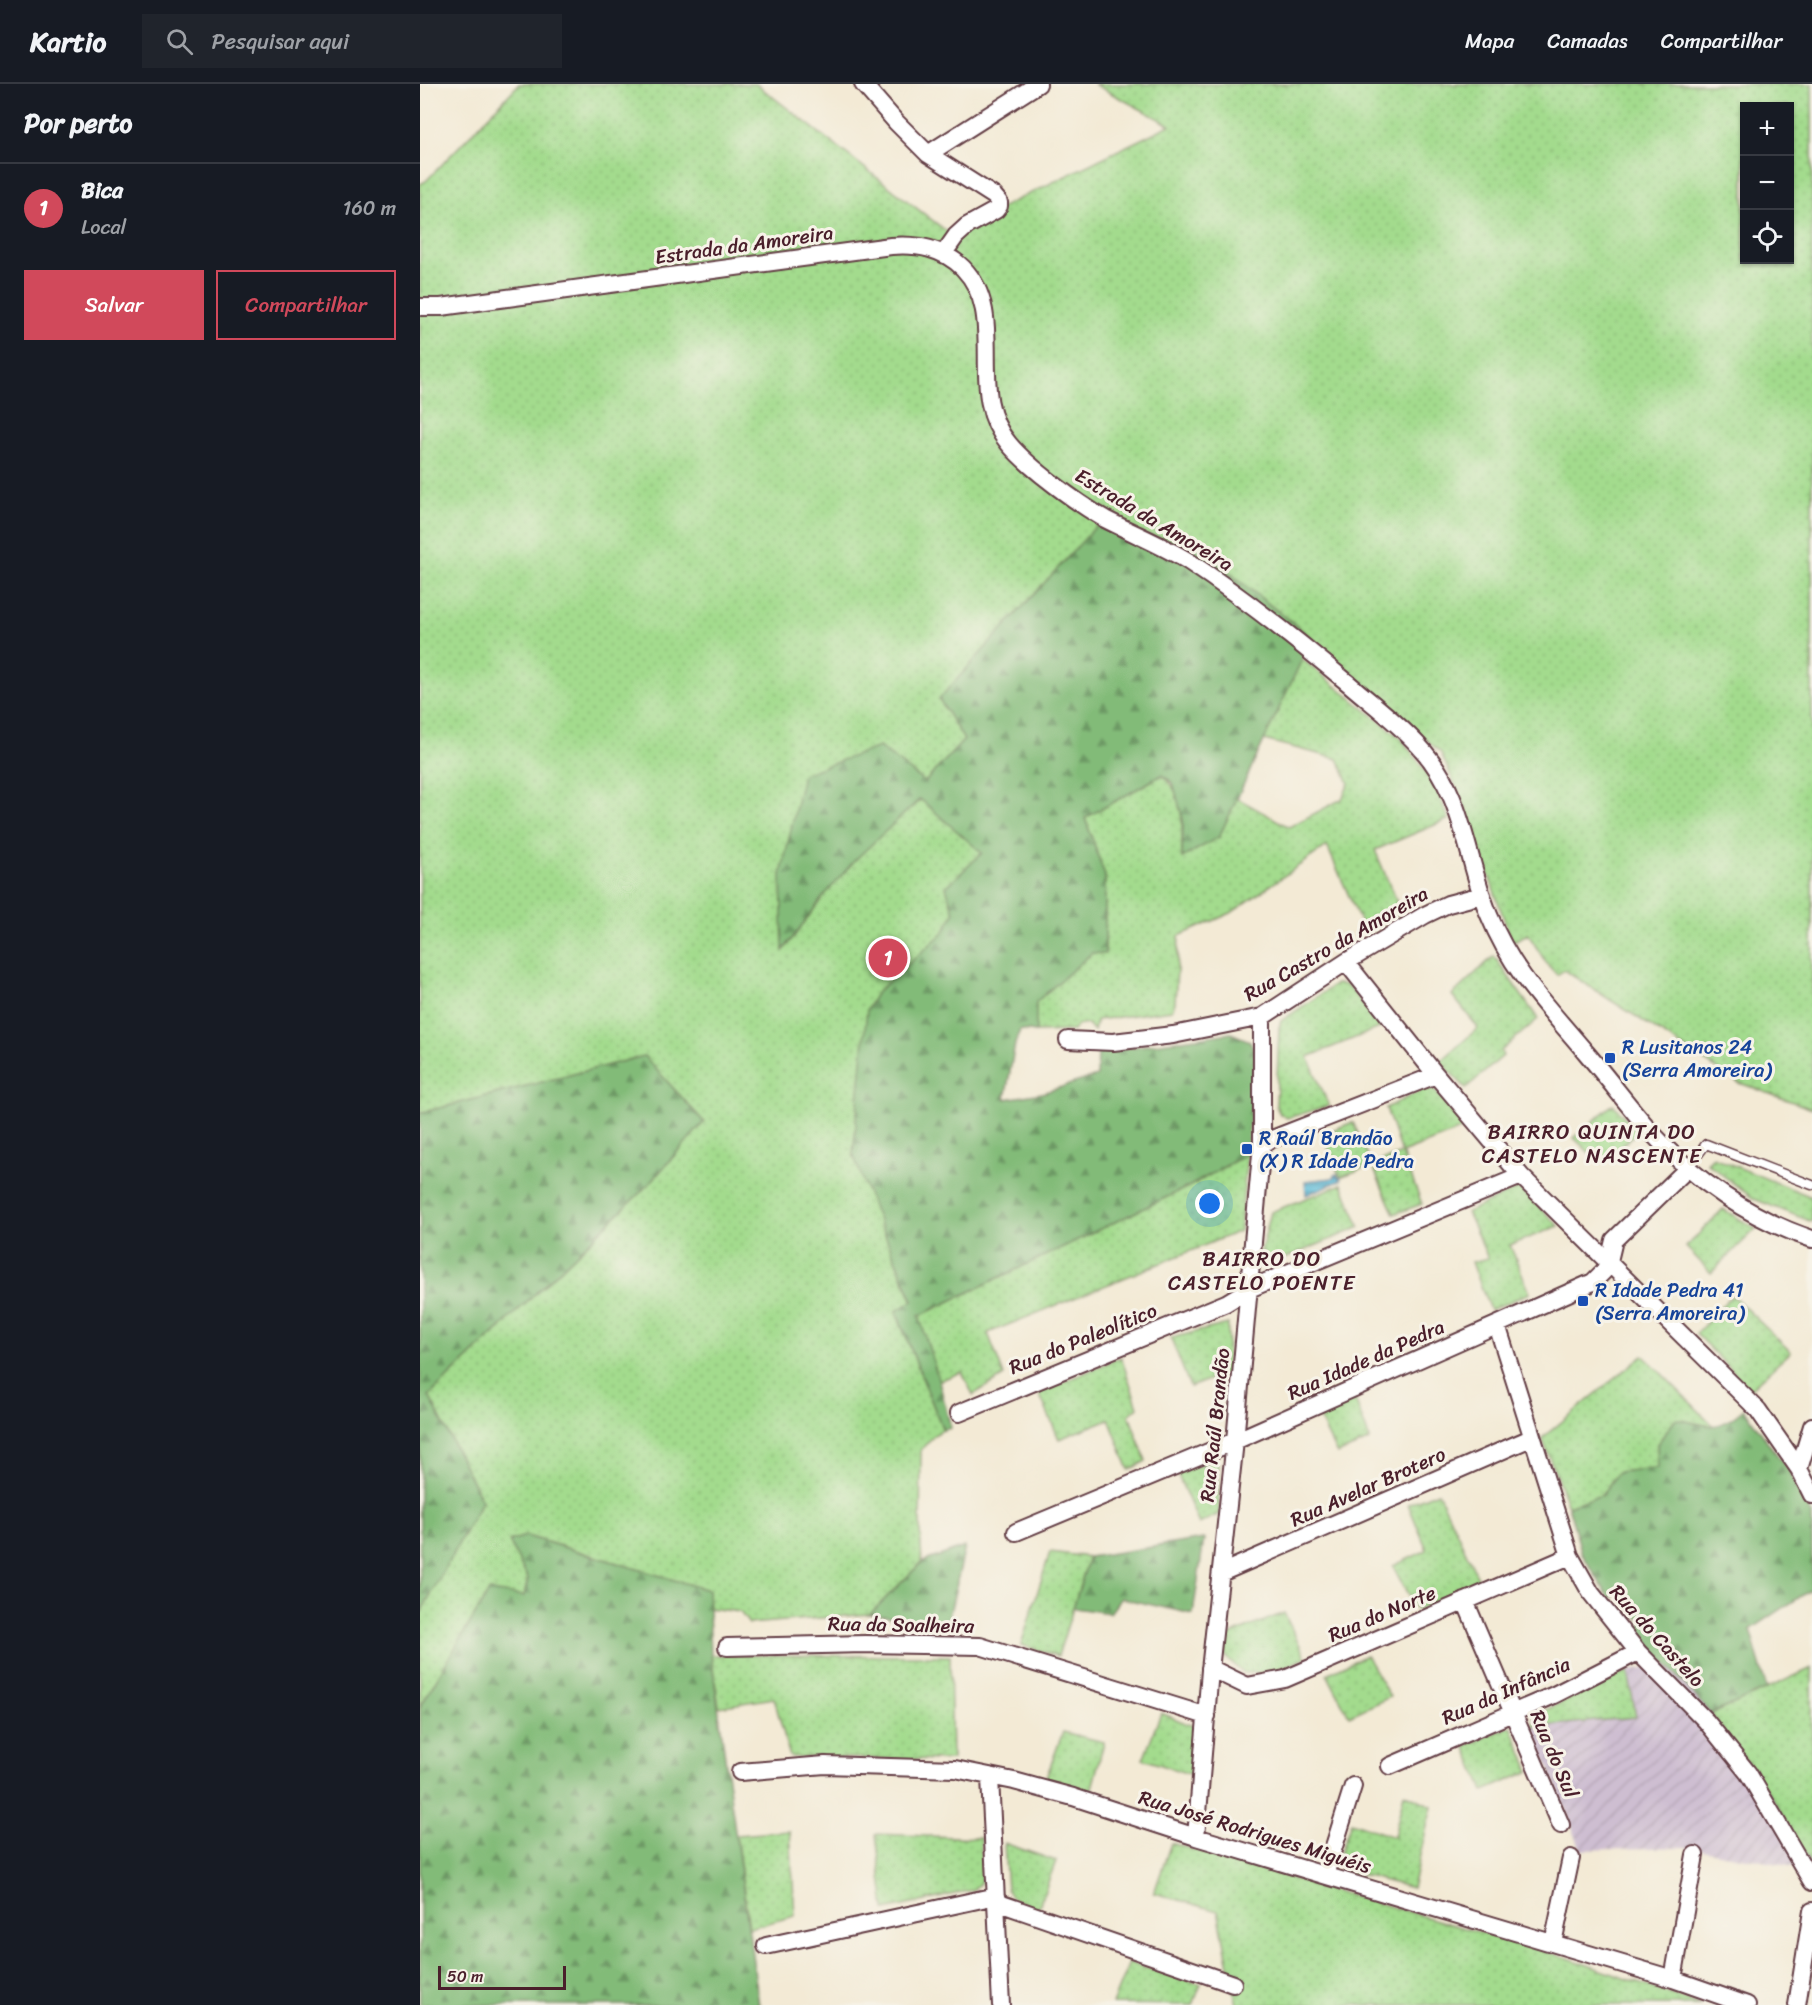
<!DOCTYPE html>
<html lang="pt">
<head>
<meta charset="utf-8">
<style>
	body { margin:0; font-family:Sriracha,sans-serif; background:#20242c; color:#f1f3f6 }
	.controls { position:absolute; right:18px; top:18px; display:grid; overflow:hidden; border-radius:0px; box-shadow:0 2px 4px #0004 }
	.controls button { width:54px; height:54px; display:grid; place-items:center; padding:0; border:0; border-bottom:2px solid #363941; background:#171b24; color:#f1f3f6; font:30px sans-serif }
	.scale { position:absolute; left:18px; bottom:15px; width:128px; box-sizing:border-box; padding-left:6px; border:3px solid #4a1f2b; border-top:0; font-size:16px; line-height:21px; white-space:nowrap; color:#4a1f2b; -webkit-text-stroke:4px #f7f3e8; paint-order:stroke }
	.you { position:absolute; left:790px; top:1120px; width:21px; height:21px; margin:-15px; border:4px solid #fff; border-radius:50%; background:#1a73e8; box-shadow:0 0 0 9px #1a73e833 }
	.badge { display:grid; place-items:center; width:39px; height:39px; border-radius:50%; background:#d1495b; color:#fff; font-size:20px; font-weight:700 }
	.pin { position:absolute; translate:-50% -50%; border:3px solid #fff; box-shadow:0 2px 6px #0006 }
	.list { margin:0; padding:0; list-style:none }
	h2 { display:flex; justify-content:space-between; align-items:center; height:78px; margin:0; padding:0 24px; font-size:26px }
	h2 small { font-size:20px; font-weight:400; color:#9ea1a6 }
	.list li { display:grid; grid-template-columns:39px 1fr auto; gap:18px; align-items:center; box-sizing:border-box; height:90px; padding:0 24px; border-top:2px solid #363941 }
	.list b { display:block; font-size:22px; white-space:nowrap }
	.list p { margin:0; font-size:20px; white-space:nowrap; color:#9ea1a6 }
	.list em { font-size:20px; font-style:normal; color:#9ea1a6 }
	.actions { display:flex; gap:12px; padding:18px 24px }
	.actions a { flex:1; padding:14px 0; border:2px solid #d1495b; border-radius:0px; text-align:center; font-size:21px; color:#d1495b }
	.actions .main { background:#d1495b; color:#fff }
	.icon { flex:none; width:33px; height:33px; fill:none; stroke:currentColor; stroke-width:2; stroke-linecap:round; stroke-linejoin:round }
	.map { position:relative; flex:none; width:1392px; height:1921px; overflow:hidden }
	header { display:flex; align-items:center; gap:36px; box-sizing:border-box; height:84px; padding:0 30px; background:#171b24; border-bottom:2px solid #363941 }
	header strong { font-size:28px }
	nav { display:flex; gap:33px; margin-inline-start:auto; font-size:21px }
	.search { width:420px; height:54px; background:#20242c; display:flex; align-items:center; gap:15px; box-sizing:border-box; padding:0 21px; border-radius:0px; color:#9ea1a6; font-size:22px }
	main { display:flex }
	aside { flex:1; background:#171b24 }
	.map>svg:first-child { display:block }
	.industrial { fill:url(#industrial-furrows) }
	.grass { fill:url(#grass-dots); stroke:#767d5c; stroke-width:1.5; fill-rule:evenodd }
	.forest { fill:url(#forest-firs); stroke:#666d52; stroke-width:1.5 }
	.water { fill:url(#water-rules); stroke:#526d82; stroke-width:1.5 }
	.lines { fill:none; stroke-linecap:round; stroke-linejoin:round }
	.lane-casing { stroke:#633d44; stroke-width:11 }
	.street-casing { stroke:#633d44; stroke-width:20 }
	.lane { stroke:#fff; stroke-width:8 }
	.street { stroke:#fff; stroke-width:16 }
	.transit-dot { fill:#1a4fb4; stroke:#f7f3e8; stroke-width:2 }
	.labels { text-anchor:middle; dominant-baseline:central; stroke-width:6; stroke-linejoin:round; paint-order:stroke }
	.street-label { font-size:20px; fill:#4a1f2b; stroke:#f7f3e8 }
	.transit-label { font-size:20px; fill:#164399; stroke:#f7f3e8; text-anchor:start }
	.neighbourhood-label { font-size:21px; letter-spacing:1.5px; fill:#4a1f2b; stroke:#f7f3e8 }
</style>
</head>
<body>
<header>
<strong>Kartio</strong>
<div class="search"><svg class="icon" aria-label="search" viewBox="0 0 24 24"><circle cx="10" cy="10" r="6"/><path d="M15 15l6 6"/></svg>Pesquisar aqui</div>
<nav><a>Mapa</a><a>Camadas</a><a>Compartilhar</a></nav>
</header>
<main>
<aside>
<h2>Por perto<small></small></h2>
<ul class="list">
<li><span class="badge">1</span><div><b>Bica</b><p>Local</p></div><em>160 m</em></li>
</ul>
<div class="actions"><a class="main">Salvar</a><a>Compartilhar</a></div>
</aside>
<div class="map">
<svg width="1392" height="1921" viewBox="0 0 1392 1921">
	<defs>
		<pattern id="industrial-furrows" width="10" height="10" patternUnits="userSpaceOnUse" patternTransform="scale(1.5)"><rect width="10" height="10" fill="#cebed1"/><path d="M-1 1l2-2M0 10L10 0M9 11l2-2" fill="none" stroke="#b2a3b4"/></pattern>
		<pattern id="grass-dots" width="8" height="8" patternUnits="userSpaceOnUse" patternTransform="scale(1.5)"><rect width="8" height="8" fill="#a3db8d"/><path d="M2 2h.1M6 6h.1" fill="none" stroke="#8ebc7a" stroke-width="1.8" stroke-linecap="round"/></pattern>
		<pattern id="forest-firs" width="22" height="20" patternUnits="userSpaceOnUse" patternTransform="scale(1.5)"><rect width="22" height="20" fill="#82bb78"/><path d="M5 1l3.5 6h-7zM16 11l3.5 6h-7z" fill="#6c9763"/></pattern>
		<pattern id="water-rules" width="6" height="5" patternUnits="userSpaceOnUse" patternTransform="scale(1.5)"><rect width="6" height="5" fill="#5abbd9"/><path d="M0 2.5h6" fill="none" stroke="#4c97b0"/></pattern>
	</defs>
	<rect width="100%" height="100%" fill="#f7f3e8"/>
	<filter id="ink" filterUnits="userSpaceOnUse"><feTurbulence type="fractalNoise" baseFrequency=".0167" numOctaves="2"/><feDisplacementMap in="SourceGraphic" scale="12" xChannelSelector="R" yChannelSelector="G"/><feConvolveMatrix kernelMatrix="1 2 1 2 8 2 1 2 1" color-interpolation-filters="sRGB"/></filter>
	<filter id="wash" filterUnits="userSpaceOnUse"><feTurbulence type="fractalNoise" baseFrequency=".008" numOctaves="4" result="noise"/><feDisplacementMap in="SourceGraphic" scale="24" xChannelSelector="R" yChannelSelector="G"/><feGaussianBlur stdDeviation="1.35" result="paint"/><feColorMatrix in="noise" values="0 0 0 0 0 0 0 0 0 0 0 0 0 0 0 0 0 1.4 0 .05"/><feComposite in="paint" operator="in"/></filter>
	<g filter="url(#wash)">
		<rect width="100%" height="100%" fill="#f3ead5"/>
		<!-- industrial -->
		<path class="industrial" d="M1241,1575L1291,1630L1353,1714L1390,1780L1375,1783L1265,1763L1161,1766L1113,1643L1115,1631L1208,1587L1223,1585Z"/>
		<!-- grass -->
		<path class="grass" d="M99,0H336L529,149L750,41L674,0H1392V1025L1317,998L1144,886L1137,891L1127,880L1108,850L1092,858L1047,729L1021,669L892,554L771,459L544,656L505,698L459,663L364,866C387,835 409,802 436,775C472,738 511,706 551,674L617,917L672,869H685V792L665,734L742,691C768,710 761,746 762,774L799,753L817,714L869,743L922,715L929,699L918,675L844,656L882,575L981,654L1014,699L1029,735L955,766L981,828L946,851L907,762L811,829L759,852L755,919L752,926L677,936L674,947L668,940L657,941L653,947L616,948L600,945L452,1120L493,1218L476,1228L523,1346L514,1351L501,1366L500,1447L502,1478L450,1530L329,1540L320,1528L288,1524V1506L107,1452L89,1457L108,1495L104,1513L69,1507L0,1623V1530L62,1417L9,1312L229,1100L284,1038L224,972L0,1029V100L6,97ZM1324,22H1370V176H1324Z
			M1074,872L1118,935L1081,967L1083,972L1046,1004L1020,978L1058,944L1032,911Z
			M916,900L927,901L962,943L888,973L909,1022L867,1034L860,1030L856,1022L859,944L861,937Z
			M1004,1005L1014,1006L1048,1043L982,1069L1002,1120L974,1130L952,1081L920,1093L903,1050L933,1038L952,1081L981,1069L966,1024Z
			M1193,1020L1218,1048L1180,1079L1154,1054Z
			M827,1070L820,1147L568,1249L584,1292L553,1311L542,1288L519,1297L499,1232L770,1102Z
			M1293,1073L1392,1113V1138L1334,1115L1287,1079Z
			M922,1100L940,1143L854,1179L847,1176L841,1167L851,1128Z
			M1099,1104L1139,1142L1090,1161L1110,1209L1070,1226L1052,1178L1068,1174L1047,1128Z
			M1303,1125L1336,1145L1291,1189L1266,1163Z
			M1312,1211L1371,1268L1330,1305L1276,1250Z
			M808,1240L807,1289L770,1303L751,1254Z
			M1223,1271L1295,1343L1256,1335L1237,1360L1238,1384L1198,1388L1182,1411L1148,1422L1122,1354Z
			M701,1273L718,1323L709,1331L726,1377L709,1386L689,1335L639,1355L619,1309Z
			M933,1310L950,1356L917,1370L896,1327Z
			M792,1377L798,1379L799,1430L779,1440L757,1389Z
			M1018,1408L1060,1498L996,1526L973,1482L1007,1466L988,1420Z
			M630,1468L669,1473L638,1572L601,1561Z
			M864,1529L886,1574L850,1589H824L809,1577L805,1571L807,1552Z
			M291,1571L530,1572L532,1676L370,1673L354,1614L299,1623Z
			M946,1571L970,1613L929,1632L907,1590Z
			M1392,1584V1782L1353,1714L1291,1630Z
			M1208,1587L1216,1633L1113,1643L1115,1631Z
			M741,1629L773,1642L772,1691L723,1675Z
			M1091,1642L1110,1687L1064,1707L1045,1662Z
			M643,1648L684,1658L671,1708L626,1694Z
			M984,1709L1012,1722L992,1804L921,1785L917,1777L931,1738L974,1753Z
			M370,1747L375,1832L329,1844L316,1751Z
			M456,1750L561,1754V1798L553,1806L465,1826Z
			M584,1759L636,1777L618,1825L592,1814L587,1806Z
			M751,1759L1145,1873L1281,1921H817L798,1827L734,1809Z
			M709,1879L781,1900L773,1921L692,1920Z"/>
		<!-- forest -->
		<path class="forest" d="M676,442L771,459L892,554L799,753L762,774L763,736L753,699L742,691L665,734L685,792V870L672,869L616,918V948L600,946L595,960L585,1015L622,1009L677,992L678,968L811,949L830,957L835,968L827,1070L770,1102L499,1232L519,1297L531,1344L523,1346L476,1227L493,1217L452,1120L433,1070L447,925L457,908L523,849L534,829L526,803L562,769L500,715L435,776L403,813L363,867L361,791L383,690L459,663L505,698L544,656L519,615Z
			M224,972L284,1038L229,1100L9,1312L62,1417L0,1530V1029Z
			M1324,1325L1371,1390L1392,1431V1505L1330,1546L1347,1605L1291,1630L1216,1546L1223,1539L1198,1509L1190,1515L1162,1470L1148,1422L1182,1411L1198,1388L1238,1384L1237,1360L1256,1335C1291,1342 1296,1349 1324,1325Z
			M106,1452L288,1506L291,1571L339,1921H0V1623L69,1507L104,1512L108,1495L89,1457Z
			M784,1455L773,1530L701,1514L690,1529L653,1524L669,1473Z
			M545,1463L527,1542L450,1530L502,1478Z"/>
		<!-- water -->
		<path class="water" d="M917,1090V1093H920L921,1096L886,1111L885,1097L914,1094V1091Z"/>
	</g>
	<g filter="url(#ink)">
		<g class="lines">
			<!-- lane casing -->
			<g class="lane-casing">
				<path id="lane" d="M1268,1084L1286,1060L1392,1101"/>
			</g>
			<!-- street casing -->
			<g class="street-casing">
				<path id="street" d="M443,0L476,38L508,70L574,112L579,118V122L576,126L547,142L536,152L524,169
					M508,70L618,0
					M0,223H21L471,162C498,160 523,164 543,184C590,233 544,308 589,360C609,384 657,419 685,435C712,449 742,461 768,477C824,514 877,556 928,599C951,619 977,638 998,661C1045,710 1045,773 1069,831C1093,890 1129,924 1168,971C1190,997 1210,1024 1232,1049C1274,1096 1331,1135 1392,1155
					M926,878L1016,991L1101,1092L1338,1326L1379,1385L1392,1411
					M648,956L693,958L753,951L842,933L926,878L1005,831L1028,820L1062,811
					M842,1059L1016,991
					M1077,1241L1150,1472L1171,1509L1218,1568L1286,1637L1328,1689L1392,1798
					M539,1329L806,1219L829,1205L1101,1092
					M1379,1385L1392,1342
					M596,1448L815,1357L1173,1198L1184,1187L1189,1177L1194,1156L1268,1084
					M801,1489L1111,1354
					M1045,1517L1141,1741
					M307,1563L445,1560L560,1562L787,1632
					M790,1584L827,1602L865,1595L1150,1472
					M970,1682L1134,1611L1218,1568
					M320,1688L405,1681L535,1685L594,1697L653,1713L776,1753L1253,1895L1327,1921
					M570,1693L581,1921
					M776,1753L790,1586L815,1357L842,1059V933
					M905,1791L933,1702
					M576,1818L813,1900
					M1133,1859L1151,1774
					M346,1862L576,1812
					M1253,1895L1275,1771
					M1377,1921L1392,1827"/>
			</g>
			<!-- lane -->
			<use href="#lane" class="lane"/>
			<!-- street -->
			<use href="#street" class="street"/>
		</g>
	</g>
	<!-- markers -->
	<g class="transit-dot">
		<rect x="1184" y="968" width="12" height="12" rx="3"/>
		<rect x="821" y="1059" width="12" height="12" rx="3"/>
		<rect x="1157" y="1211" width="12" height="12" rx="3"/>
	</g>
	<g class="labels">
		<!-- street labels -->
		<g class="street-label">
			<text transform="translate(324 161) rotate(-8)">Estrada da Amoreira</text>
			<text transform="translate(734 436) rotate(31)">Estrada da Amoreira</text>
			<text transform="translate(916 860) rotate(-30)">Rua Castro da Amoreira</text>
			<text transform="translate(663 1255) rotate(-22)">Rua do Paleolítico</text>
			<text transform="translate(946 1276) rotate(-24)">Rua Idade da Pedra</text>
			<text transform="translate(795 1341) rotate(-84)">Rua Raúl Brandão</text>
			<text transform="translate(948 1403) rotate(-24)">Rua Avelar Brotero</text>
			<text transform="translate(962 1530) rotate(-23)">Rua do Norte</text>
			<text transform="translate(481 1541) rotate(1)">Rua da Soalheira</text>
			<text transform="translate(1237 1552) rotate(48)">Rua do Castelo</text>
			<text transform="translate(1086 1607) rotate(-24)">Rua da Infância</text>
			<text transform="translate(1134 1670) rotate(67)">Rua do Sul</text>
			<text transform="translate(835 1748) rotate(17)">Rua José Rodrigues Miguéis</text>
		</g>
		<!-- transit labels -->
		<g class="transit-label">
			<text x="1202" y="963">R Lusitanos 24<tspan x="1202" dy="23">(Serra Amoreira)</tspan></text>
			<text x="839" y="1054">R Raúl Brandão<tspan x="839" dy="23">(X) R Idade Pedra</tspan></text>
			<text x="1175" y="1206">R Idade Pedra 41<tspan x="1175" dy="23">(Serra Amoreira)</tspan></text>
		</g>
		<!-- neighbourhood labels -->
		<g class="neighbourhood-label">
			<text x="1172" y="1048">BAIRRO QUINTA DO<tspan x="1172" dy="24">CASTELO NASCENTE</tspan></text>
			<text x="842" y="1175">BAIRRO DO<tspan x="842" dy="24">CASTELO POENTE</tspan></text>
		</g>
	</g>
</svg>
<div class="controls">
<button>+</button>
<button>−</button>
<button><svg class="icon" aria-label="locate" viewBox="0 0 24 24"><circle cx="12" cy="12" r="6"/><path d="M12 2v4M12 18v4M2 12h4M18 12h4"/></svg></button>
</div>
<div class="scale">50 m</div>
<div class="you"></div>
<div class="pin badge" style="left:468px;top:874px">1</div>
</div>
</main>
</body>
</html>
